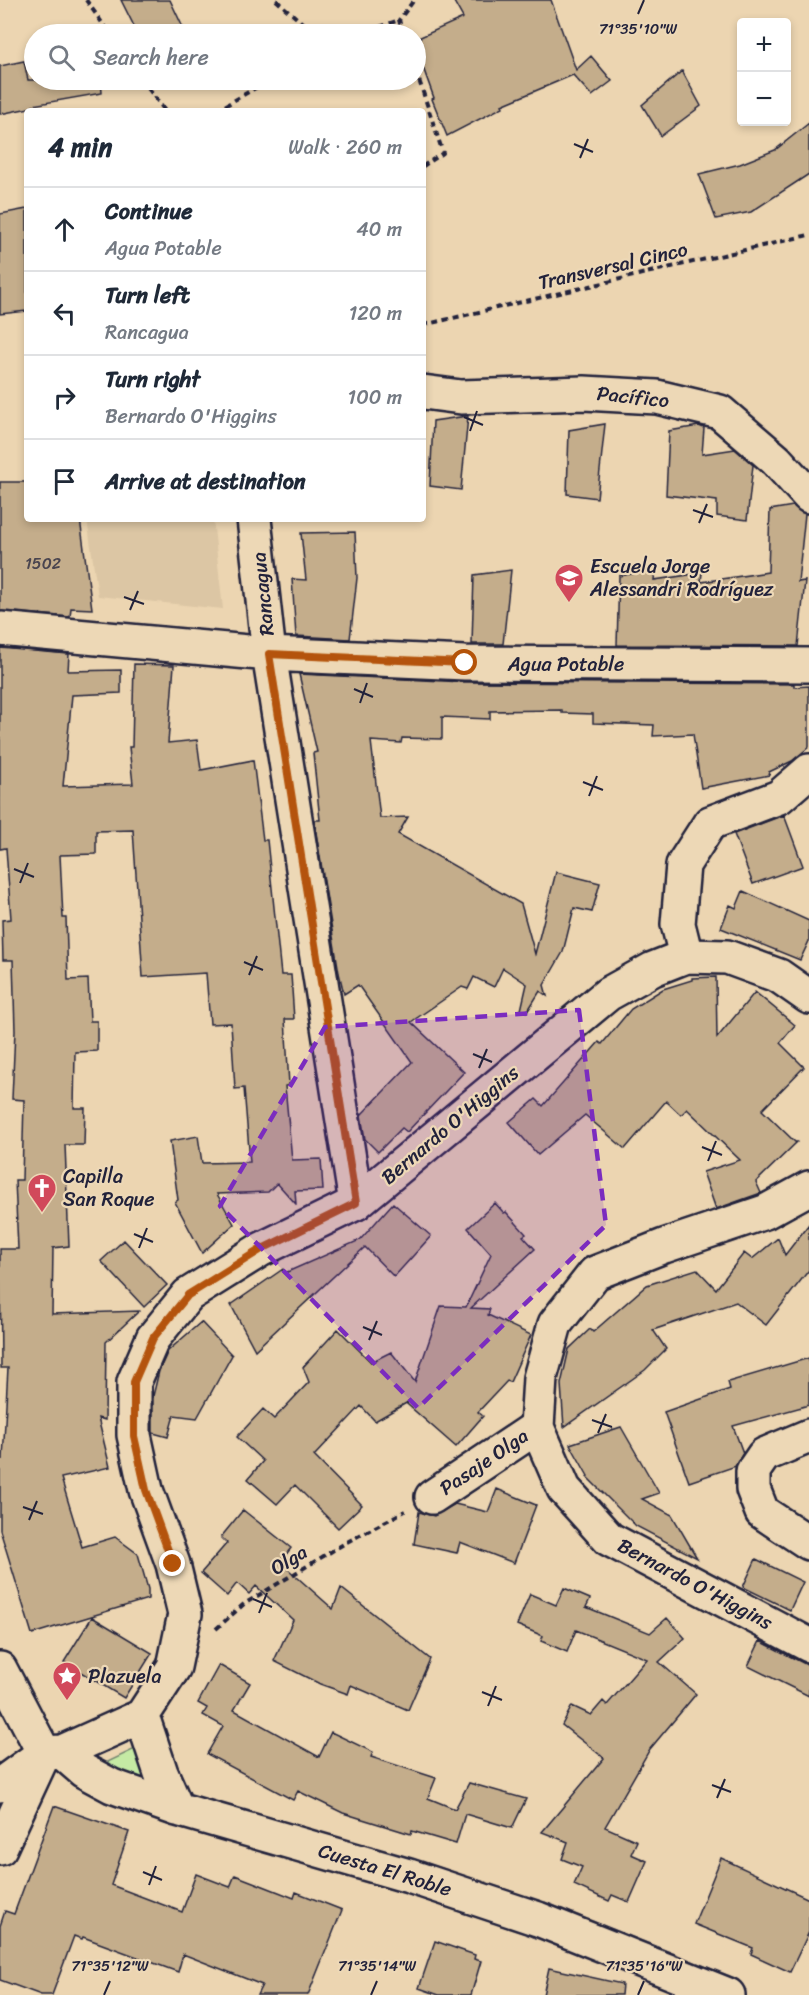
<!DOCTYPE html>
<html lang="en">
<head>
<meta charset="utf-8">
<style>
	body { margin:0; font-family:Sriracha,sans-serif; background:#f2f2f3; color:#1f2937 }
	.controls { position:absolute; right:18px; top:18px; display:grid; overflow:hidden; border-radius:6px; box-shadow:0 3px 9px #0003 }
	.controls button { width:54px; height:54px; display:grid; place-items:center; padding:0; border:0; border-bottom:2px solid #e0e1e3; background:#fff; color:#1f2937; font:30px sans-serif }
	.stop { position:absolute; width:18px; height:18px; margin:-14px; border:4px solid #b45309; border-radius:50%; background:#fff }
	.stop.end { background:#b45309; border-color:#fff; box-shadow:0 2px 6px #0008 }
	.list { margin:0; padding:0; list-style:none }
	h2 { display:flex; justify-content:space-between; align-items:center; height:78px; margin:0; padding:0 24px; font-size:26px }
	h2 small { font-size:20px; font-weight:400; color:#747a83 }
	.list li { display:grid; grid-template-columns:39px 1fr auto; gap:18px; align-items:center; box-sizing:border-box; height:84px; padding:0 24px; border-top:2px solid #e0e1e3 }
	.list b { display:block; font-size:22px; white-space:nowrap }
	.list p { margin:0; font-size:20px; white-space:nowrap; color:#747a83 }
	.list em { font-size:20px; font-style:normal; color:#747a83 }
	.icon { flex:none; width:33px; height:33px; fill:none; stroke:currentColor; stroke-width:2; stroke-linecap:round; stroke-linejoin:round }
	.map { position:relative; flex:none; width:809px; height:1995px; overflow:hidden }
	.search { position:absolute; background:#fff; box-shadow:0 3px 9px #0003; left:24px; top:24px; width:402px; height:66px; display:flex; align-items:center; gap:15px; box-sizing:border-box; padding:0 21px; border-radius:33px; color:#747a83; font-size:22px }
	.panel { position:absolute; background:#fff; box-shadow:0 3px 9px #0003; left:24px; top:108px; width:402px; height:414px; border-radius:6px }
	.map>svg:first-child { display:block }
	.built { fill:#dcc6a4 }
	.green { fill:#c5eaa4; stroke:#748670; stroke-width:1.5 }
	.building { fill:#c4ad8b; stroke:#22223b; stroke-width:1.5 }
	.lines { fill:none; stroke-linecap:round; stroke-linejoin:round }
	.minor-casing { stroke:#22223b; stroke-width:38 }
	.major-casing { stroke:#22223b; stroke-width:38 }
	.path { stroke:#22223b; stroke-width:4; stroke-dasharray:6 4.5; stroke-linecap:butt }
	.minor { stroke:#edd8b6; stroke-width:33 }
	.major { stroke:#edd8b6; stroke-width:33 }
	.route { stroke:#b45309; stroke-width:8 }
	.marked { fill:#7b2cbf; fill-opacity:0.2; stroke:#7b2cbf; stroke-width:4.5; stroke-dasharray:12 8; stroke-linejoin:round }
	.ticks { fill:none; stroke:#22223b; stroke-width:2 }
	.labels { text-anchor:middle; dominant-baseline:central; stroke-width:4.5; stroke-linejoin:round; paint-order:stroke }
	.number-label { font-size:16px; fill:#4a454f }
	.street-label { font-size:20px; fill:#22223b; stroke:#edd8b6 }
	.poi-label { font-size:20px; fill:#22223b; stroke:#edd8b6; text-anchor:start }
	.ticks-label { font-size:15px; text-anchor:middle; fill:#22223b; stroke:#edd8b6; stroke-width:4.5; stroke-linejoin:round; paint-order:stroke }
</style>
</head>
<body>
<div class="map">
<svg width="809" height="1995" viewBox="0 0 809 1995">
	<rect width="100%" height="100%" fill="#ecd5b1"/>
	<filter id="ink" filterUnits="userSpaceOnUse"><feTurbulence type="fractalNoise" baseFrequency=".0167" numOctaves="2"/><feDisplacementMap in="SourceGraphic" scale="12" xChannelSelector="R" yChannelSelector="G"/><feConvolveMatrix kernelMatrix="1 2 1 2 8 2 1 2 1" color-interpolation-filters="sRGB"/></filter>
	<g filter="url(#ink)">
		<!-- built -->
		<path class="built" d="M87,519H213L223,609L98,596Z"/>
		<!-- green -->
		<path class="green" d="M139,1747L157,1786L95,1768Z"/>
		<!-- building -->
		<path class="building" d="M121,0H170L186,34H138Z
			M453,0H551L576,70L591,56L612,81L592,96L573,75L502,105L503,107L447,136L432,99L434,98L416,48V39L463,18Z
			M24,61L28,80H101L102,93L33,105L34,107L0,114V66Z
			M682,71L701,106L661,136L642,105Z
			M809,123V174L751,212L716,219L699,174L740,164L775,150Z
			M27,209V311L0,314V214Z
			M468,416L461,490L430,486L433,421Z
			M605,424L597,498L567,494L569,430Z
			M699,426L704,428L702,454L735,449L753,465L747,520L717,516V501L666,495L669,431Z
			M0,482H27V519H80L92,609L71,608L70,617L0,611Z
			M793,506L805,514L798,582L805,581L798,646L617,645L619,576L655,570L654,580L702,573L701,582L768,572L770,510Z
			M355,532L357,578L350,639L296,636L292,579L306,580L301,533Z
			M511,570L503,644H472L474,575Z
			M0,648L69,654L68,671L121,670V693L72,695L63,786L133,784L129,747H132L134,664L174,665L168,743L197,740L201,770L253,760L263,840H267L281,975H291L294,1019H285L289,1085L285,1086L292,1160L321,1159L323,1190L295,1191L296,1204L277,1183L268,1192L217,1194L234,1224L202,1253L175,1202L178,1200L170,1141L198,1136L202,1163L250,1162L244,1088L235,1089L231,1023L210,1024L206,973L143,977L133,830L96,831V854L60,855L63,918H66L68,980L88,979L90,1021H97V1051L75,1052L74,1108H85L84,1145H65L69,1246L53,1248L52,1314L139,1311L106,1342L105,1420L98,1418L110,1467L61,1478L82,1547L115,1537L138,1554L148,1589V1599L32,1634L0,1530V1459H3L8,1368H1L0,1249H18L15,1180H22L24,1100L12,1099L15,1031L13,960H3L2,920L11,919L6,848L0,849Z
			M299,674L464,682L794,684V687L809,686V747L792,761L769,772L770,775L701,788L693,734L653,736L654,725L593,723V714L562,713V710L490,711V719L442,717V739L402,738L401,743L371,741L380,818L408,817L398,834L521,904L535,954L556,872L600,883L592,912L574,908L563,952L544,985L547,996L540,991L527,1012L521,1010L527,984L503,968L494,987L474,977L468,989L462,987L411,1022L464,1072L407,1132L402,1128L378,1152L365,1139L361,1115L412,1062L358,985L344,994L339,973L314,820H320L313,753L317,752Z
			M784,815L803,866L753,884L734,834Z
			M743,891L809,921V941L800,960L721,928L730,905L736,908Z
			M716,977L717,1038L755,992L795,1025L780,1043L804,1067L762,1110L795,1142H797L756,1182L761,1193L716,1209L703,1172L740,1160L687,1109L681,1115L666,1101L625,1149L585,1115L538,1155L509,1122L536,1099L543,1106L599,1042L602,1044L631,1009L663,989L692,980V978Z
			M393,1203L431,1236L394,1277L365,1247L255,1350L231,1305L283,1269L285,1273L360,1240Z
			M495,1203L504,1213L506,1212L526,1234L523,1236L535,1249L471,1308L490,1309L488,1315L531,1335L510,1382L507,1381L478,1412L483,1416L456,1447L407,1404L408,1402L375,1421L361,1406L314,1456L362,1505L338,1528L295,1485L277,1504L248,1479L263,1461L237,1437L263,1409L274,1419L309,1382L303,1367L338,1329L371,1362L391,1352L415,1382L441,1306L466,1307L491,1254L468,1228Z
			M809,1224V1270L766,1325L736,1302L653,1330L666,1349L645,1370L564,1427L561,1384L569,1349L590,1329L593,1332L647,1285L697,1269L716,1289L744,1253L752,1259L778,1238L785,1255Z
			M124,1240L167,1285L144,1307L101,1261Z
			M201,1322L232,1355L197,1418L174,1415L168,1437L153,1433V1396L159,1371L168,1351Z
			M809,1358V1405L733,1426L743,1453L736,1466L689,1482L664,1412L730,1389L728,1382Z
			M621,1427L659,1493L642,1499L672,1515L697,1558L636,1526L587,1477L588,1476L570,1444Z
			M497,1489L536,1505L514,1563L460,1542L457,1553L414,1544L419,1512L434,1516L455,1504L488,1512Z
			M243,1510L291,1548L280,1562L333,1609L341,1588L430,1659L408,1710L351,1685L348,1694L320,1684L274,1661L293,1620L256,1586L249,1594L237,1583L227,1596L201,1573L227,1543L221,1537Z
			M756,1559L803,1582L790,1610L743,1587Z
			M564,1588L590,1599L586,1607L650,1633L667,1618L685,1638L659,1662L696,1694L650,1749L605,1827L637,1841L631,1854L647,1861L629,1902L612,1895L609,1901L574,1885L582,1867L562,1859L568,1842L542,1832L604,1758L562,1725L572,1706L591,1715L603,1701L607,1705L647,1659L576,1630L567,1652L541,1641L543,1636L517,1625L530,1594L556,1605Z
			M92,1617L152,1653L124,1698L64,1662Z
			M760,1641L809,1666V1696L748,1666Z
			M219,1665L250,1683L234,1710L319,1757L331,1732L373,1752L371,1757L436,1778L428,1798L455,1809L469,1783L526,1799L512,1828L465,1814L456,1844L412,1831L411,1834L343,1813L298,1791L293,1800L207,1754L223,1726L203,1715L207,1708L198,1703Z
			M54,1806L129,1832L111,1885L182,1912L196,1874L230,1887L235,1875L294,1898L296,1892L342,1910L308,1995H257L262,1985L183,1954L178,1972L83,1937L82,1939L74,1936L52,1995H41L0,1980V1926L5,1911L14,1914Z
			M721,1858L809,1899V1932L790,1972L751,1954L753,1948L694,1924Z
			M435,1941L475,1955L474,1959L481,1961L471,1995H439L419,1988Z
			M549,1968L622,1984L621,1995H543Z"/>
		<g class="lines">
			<!-- minor casing -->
			<g class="minor-casing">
				<path id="minor" d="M423,392L461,397L584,393L657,397L720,412L776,460L809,496
					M254,519L269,654L356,1203
					M0,629L269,654L465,663L809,665
					M686,956L678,924L683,865L710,823L779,797L809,771
					M809,1436L764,1455L753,1471V1489L762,1512L809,1543
					M432,1497L537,1427
					M0,1785L44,1753"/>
			</g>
			<!-- major casing -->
			<g class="major-casing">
				<path id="major" d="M809,1188L765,1212L664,1246L595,1273L555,1324L540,1378L537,1427L564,1489L609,1539L809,1645
					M0,1669L44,1753
					M142,1716L161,1773L177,1809
					M62,1752L84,1771L112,1786L177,1809L409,1876L538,1919L728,1995
					M44,1753L62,1752L142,1716L174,1667L185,1614L173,1564L146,1490L134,1435V1382L153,1338L188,1295L260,1250L356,1203L608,994L653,969L686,956L727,957L779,976L809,997
					M0,1848L44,1753"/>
			</g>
			<!-- path -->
			<path class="path" d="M86,0L110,34
				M276,0L315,34
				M360,34L399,20
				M403,34L399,20L414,0
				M416,71L443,153L423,166
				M142,80L165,111
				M216,111L269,80
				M423,325L809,235
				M216,1629L244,1604L347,1542L405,1511"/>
			<!-- minor -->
			<use href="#minor" class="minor"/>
			<!-- major -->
			<use href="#major" class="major"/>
		</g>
	</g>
	<g class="lines" filter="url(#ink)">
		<!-- route -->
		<path class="route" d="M173,1564L146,1490L134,1436V1382L153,1338L188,1295L260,1250L356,1203L269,654L465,663"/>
	</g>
	<!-- marked area -->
	<path class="marked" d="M579,1010L606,1225L418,1408L220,1206L325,1027Z"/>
	<!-- ticks -->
	<path class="ticks" d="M638,14L644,0M574,144L593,152M580,158L588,139M464,417L483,425M470,431L477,411M693,510L713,517M699,523L707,504M124,597L144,604M130,610L138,591M354,689L373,697M360,703L367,683M583,782L603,790M589,796L597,776M14,869L34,877M20,883L28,863M244,962L263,970M249,975L257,956M473,1054L492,1062M479,1068L487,1049M702,1147L722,1155M708,1161L716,1141M134,1234L153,1242M139,1248L147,1228M363,1327L382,1335M369,1340L377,1321M592,1420L612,1427M598,1433L606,1414M23,1507L43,1514M29,1520L37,1501M253,1599L272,1607M259,1613L267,1593M482,1692L502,1700M488,1706L496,1686M712,1785L731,1792M717,1798L725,1779M143,1872L162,1880M149,1885L156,1866M104,1995L110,1981M371,1995L377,1981M638,1995L644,1981"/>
	<!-- icons -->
	<defs>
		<g id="school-pin" transform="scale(1.5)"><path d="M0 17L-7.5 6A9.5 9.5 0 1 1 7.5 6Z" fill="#d1495b" stroke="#edd8b6"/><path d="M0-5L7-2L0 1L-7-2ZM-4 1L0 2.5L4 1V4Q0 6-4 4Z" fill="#fff"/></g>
		<g id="church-pin" transform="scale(1.5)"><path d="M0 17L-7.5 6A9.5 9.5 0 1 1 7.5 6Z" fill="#d1495b" stroke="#edd8b6"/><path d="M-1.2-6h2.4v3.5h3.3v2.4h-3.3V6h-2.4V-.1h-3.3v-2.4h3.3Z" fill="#fff"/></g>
		<g id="sight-pin" transform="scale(1.5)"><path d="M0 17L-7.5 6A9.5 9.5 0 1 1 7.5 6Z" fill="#d1495b" stroke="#edd8b6"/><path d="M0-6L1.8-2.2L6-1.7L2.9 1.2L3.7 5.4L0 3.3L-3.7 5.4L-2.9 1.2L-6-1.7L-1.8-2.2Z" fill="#fff"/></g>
	</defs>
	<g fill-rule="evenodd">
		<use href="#school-pin" x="569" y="578"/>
		<use href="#church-pin" x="42" y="1188"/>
		<use href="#sight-pin" x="67" y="1676"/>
	</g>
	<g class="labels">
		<!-- number labels -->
		<g class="number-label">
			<text x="43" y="563">1502</text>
		</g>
		<!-- street labels -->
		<g class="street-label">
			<text transform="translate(613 266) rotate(-13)">Transversal Cinco</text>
			<text transform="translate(633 397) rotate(6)">Pacífico</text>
			<text transform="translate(263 594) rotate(-96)">Rancagua</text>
			<text x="566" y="664">Agua Potable</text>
			<text transform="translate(450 1125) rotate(-40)">Bernardo O'Higgins</text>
			<text transform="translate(484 1462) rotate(-34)">Pasaje Olga</text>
			<text transform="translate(289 1560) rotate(-31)">Olga</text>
			<text transform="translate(695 1584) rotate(28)">Bernardo O'Higgins</text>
			<text transform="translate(385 1870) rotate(17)">Cuesta El Roble</text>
		</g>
		<!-- poi labels -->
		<g class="poi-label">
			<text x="590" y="566">Escuela Jorge<tspan x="590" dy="23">Alessandri Rodríguez</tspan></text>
			<text x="63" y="1176">Capilla<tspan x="63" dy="23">San Roque</tspan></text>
			<text x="88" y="1676">Plazuela</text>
		</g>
	</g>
	<g class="ticks-label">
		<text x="638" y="34">71°35'10"W</text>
		<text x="110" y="1971">71°35'12"W</text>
		<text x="377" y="1971">71°35'14"W</text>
		<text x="644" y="1971">71°35'16"W</text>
	</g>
</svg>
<div class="controls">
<button>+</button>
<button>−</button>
</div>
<div class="stop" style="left:465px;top:663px"></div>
<div class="stop end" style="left:173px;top:1564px"></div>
<div class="search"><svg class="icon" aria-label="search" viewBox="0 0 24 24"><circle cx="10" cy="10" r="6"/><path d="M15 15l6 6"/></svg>Search here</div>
<section class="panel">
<h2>4 min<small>Walk · 260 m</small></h2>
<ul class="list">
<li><svg class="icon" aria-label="ahead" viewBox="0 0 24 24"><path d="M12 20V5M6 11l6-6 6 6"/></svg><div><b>Continue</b><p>Agua Potable</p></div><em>40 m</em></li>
<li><svg class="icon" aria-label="left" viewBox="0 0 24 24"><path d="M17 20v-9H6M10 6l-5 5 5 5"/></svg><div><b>Turn left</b><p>Rancagua</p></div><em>120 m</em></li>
<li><svg class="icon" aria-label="right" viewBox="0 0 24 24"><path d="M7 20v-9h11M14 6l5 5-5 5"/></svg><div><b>Turn right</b><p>Bernardo O'Higgins</p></div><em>100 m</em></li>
<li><svg class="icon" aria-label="arrive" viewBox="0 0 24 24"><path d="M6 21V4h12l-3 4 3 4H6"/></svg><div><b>Arrive at destination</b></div></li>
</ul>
</section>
</div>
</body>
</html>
